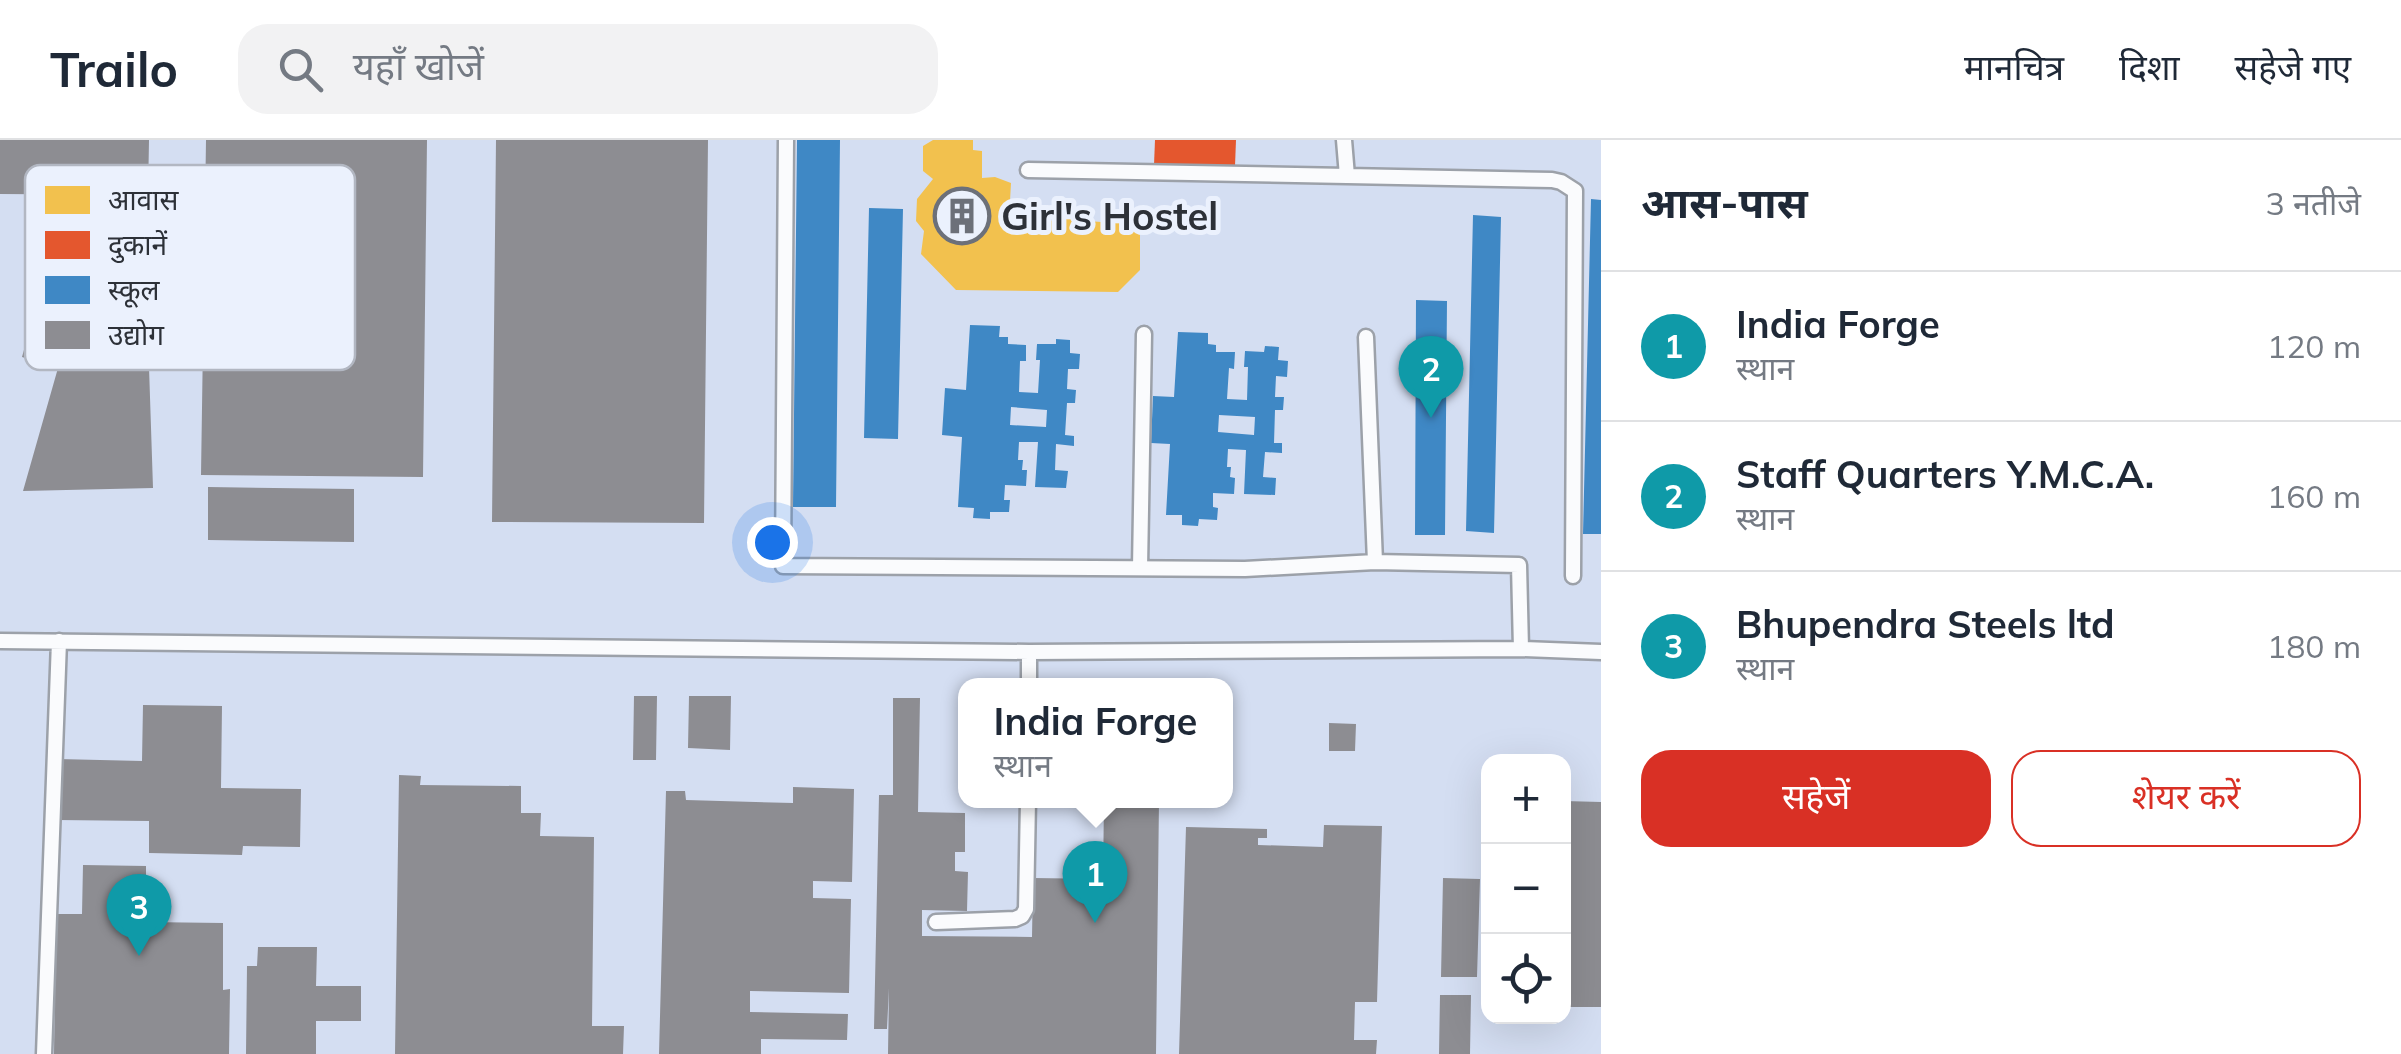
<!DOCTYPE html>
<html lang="hi">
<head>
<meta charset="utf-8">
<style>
	body { margin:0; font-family:Mulish,"Noto Sans Devanagari",sans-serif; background:#f2f2f3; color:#1f2937 }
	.controls { position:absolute; right:30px; bottom:30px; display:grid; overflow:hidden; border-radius:20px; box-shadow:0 10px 40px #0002 }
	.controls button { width:90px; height:90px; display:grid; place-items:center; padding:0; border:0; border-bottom:2px solid #e0e1e3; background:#fff; color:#1f2937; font:50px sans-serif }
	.you { position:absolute; left:772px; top:402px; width:35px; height:35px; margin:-25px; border:8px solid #fff; border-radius:50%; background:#1a73e8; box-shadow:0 0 0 15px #1a73e833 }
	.badge { display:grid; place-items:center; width:65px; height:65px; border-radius:50%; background:#d93025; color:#fff; font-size:32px; font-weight:700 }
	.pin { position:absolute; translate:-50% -82px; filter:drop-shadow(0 2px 5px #0008) }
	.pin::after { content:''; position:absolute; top:52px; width:35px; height:30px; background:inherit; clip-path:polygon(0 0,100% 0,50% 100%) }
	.popup { position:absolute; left:958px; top:538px; width:275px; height:130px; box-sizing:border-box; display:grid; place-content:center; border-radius:20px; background:#fff; filter:drop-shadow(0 2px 8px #0005); font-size:32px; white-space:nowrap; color:#747a83 }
	.popup b { font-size:38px; color:#1f2937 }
	.popup::after { content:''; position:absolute; left:50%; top:100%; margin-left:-20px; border:20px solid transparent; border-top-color:#fff }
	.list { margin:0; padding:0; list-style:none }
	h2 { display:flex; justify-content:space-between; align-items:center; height:130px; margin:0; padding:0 40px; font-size:42px }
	h2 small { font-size:32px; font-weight:400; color:#747a83 }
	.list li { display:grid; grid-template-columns:65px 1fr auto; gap:30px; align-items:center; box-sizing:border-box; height:150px; padding:0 40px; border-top:2px solid #e0e1e3 }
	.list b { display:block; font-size:38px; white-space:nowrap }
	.list p { margin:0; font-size:32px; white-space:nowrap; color:#747a83 }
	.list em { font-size:32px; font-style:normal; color:#747a83 }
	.actions { display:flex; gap:20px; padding:30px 40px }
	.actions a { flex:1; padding:22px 0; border:2px solid #d93025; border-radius:30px; text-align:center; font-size:35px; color:#d93025 }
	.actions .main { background:#d93025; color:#fff }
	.icon { flex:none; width:55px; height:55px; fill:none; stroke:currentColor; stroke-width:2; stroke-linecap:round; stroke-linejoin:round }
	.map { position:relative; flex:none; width:1601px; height:914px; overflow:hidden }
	header { display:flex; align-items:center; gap:60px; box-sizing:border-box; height:140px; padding:0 50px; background:#fff; border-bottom:2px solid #e0e1e3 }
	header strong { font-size:48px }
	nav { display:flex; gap:55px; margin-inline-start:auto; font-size:35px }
	.search { width:700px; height:90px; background:#f2f2f3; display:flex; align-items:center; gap:25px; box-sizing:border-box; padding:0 35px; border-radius:30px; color:#747a83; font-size:38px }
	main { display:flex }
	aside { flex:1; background:#fff }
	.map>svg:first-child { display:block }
	.built { fill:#d4def2; fill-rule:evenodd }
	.homes { fill:#f2c14e }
	.shops { fill:#e4572e }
	.schools { fill:#3f88c5; fill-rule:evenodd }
	.industry { fill:#8d8d92 }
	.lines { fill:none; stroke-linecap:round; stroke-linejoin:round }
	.service-casing { stroke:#9ca1a9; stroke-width:19 }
	.service { stroke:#fafbfd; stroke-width:14 }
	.labels { text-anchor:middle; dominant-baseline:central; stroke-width:10; stroke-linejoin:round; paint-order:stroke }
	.poi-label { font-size:38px; font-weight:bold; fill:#2d3138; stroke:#ebf1fd; text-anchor:start }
	.key { fill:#ebf1fd; stroke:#b2b7c2; stroke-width:2.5 }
	.key-label { font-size:28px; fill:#2d3138 }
</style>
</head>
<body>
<header>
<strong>Trailo</strong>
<div class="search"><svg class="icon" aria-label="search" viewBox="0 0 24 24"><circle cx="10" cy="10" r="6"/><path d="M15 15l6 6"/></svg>यहाँ खोजें</div>
<nav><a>मानचित्र</a><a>दिशा</a><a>सहेजे गए</a></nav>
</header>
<main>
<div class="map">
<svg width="1601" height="914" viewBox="0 0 1601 914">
	<rect width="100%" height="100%" fill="#e0e6f1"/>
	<!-- built -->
	<path class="built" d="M0,0H1601V914H0ZM965,546H1225V660H965ZM1488,622H1564V876H1488Z"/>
	<!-- homes -->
	<path class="homes" d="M933,0H973V10L982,11V38L995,37L1011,43L1009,79L1023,80L1024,70H1043L1042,80L1057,81L1058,71L1086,72V81L1102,82V73H1123L1122,82L1140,83V130L1118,152L956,150L921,114L924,91L916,81L917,59L933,39L923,31V6Z"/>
	<!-- shops -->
	<path class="shops" d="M1155,0H1236L1235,26L1154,25Z"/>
	<!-- schools -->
	<path class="schools" d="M797,0H840L836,367H793Z
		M1591,59L1601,60V394H1583Z
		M869,68L903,69L898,299L864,298Z
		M1473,75L1501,77L1494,393L1466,391Z
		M1416,160L1447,161L1445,395H1415Z
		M970,185L1000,186L999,197H1008V204L1026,205V221H1020L1019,252L1038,253L1040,220H1036L1037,204H1056V199L1070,200V213L1080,214L1079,229H1068L1067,249L1076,250L1075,263H1067L1065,295L1074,296V306L1056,304L1055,330L1068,331L1066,348L1035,347L1038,302H1019L1018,320H1023L1022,330H1027L1026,346L1005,345L1004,360H1010L1009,372H990V379L973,378L974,368L958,367L962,297L942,295L945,248L966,250ZM1011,267L1047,270L1046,287L1010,285Z
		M1178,192L1208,193V204L1216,205V212H1235L1234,229L1229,228L1227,259L1247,260L1248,227H1244L1245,211L1264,212L1265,206L1279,207L1278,220L1288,221L1287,237L1276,236L1275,257H1284L1283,270H1275L1274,303H1282V313L1265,312L1263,337L1276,338L1275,355L1244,354L1246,310L1228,309L1227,327H1231L1230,337L1235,338L1234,354L1213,353V367L1218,368L1217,380L1199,379L1198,386L1182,385V375H1166L1170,304L1151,303L1153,256L1174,257ZM1219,275L1255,277L1254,295L1218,292Z"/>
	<!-- industry -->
	<path class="industry" d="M0,0H149L148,55L0,54Z
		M206,0H427L423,337L201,335Z
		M496,0H708L704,383L492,382Z
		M49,120L133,140L168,141L166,225L149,227L153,348L23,351L58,228L22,217Z
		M208,347L354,349V402L208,400Z
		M634,556H657L656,620H633Z
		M689,556H731L730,610L688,608Z
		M893,558H920L918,672L965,673V712H955V731L968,732L967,771L922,770V796L1032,797L1033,738L1103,739L1104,660H1159L1156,914H888L889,848L887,889H874L879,655H893Z
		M143,565L222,566L221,648L301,649L300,707L243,706L242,715L149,713V681L57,680L58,619L142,621Z
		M1329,583L1356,584L1355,611H1329Z
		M399,635L421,636L420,645L521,646V673H541L540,696L594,697L592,886H624L623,914H395Z
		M793,647L854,649L852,742L813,741V758L851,759L849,853L750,851V872L848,874L847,900L761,899V914H659L666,651H685L686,660L793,663Z
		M1564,661L1601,662V867H1564Z
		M1324,685L1382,686L1377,862H1355L1354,900H1377L1376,914H1179L1186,687L1267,689V698H1258V705L1323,707Z
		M83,725L146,726V782L223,783V850L230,849L229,914H54L56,774H82Z
		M1443,738L1480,739L1477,837H1441Z
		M258,807H317L316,846H361V881H316V914H246L247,826H257Z
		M1440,855H1471L1470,914H1439Z"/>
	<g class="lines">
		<!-- service casing -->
		<g class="service-casing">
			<path id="service" d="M786,0L783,426L1245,429L1375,422L1519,425L1521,509
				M1344,0L1347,36L1552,40L1561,42L1575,51L1573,436
				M1028,30L1347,36
				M1366,197L1375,422
				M1140,428L1144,194
				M0,501L1029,512L1521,509L1601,512
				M1029,546V512
				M936,782L1015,779L1022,776L1026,769L1028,660
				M44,914L59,501"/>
		</g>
		<!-- service -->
		<use href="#service" class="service"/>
	</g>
	<!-- icons -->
	<defs>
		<g id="building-ring" transform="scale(2.875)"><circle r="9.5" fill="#ebf1fd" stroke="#6c7079" stroke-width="1.5"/><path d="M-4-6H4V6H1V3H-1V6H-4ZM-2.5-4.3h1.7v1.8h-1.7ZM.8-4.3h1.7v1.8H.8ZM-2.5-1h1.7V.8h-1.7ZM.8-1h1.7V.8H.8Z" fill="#6c7079"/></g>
	</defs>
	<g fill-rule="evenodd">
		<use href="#building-ring" x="962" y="76"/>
	</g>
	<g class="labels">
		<!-- poi labels -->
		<g class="poi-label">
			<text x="1001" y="76">Girl's Hostel</text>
		</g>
	</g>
	<!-- legend -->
	<rect x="25" y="25" width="330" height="205" rx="15" class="key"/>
	<rect x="45" y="46" width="45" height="28" fill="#f2c14e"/>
	<rect x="45" y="91" width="45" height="28" fill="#e4572e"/>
	<rect x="45" y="136" width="45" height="28" fill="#3f88c5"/>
	<rect x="45" y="181" width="45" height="28" fill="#8d8d92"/>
	<g class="key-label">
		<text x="108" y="70">आवास</text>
		<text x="108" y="115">दुकानें</text>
		<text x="108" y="160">स्कूल</text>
		<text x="108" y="205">उद्योग</text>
	</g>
</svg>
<div class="controls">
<button>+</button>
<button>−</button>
<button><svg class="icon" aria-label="locate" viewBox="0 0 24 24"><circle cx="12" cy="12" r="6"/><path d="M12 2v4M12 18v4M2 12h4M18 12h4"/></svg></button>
</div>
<div class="you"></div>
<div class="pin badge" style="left:1095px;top:783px;background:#0f9aa8">1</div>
<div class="popup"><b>India Forge</b>स्थान</div>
<div class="pin badge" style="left:1431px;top:278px;background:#0f9aa8">2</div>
<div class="pin badge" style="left:139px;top:816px;background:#0f9aa8">3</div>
</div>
<aside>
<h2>आस-पास<small>3 नतीजे</small></h2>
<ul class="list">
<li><span class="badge" style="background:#0f9aa8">1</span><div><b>India Forge</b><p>स्थान</p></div><em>120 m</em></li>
<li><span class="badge" style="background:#0f9aa8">2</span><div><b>Staff Quarters Y.M.C.A.</b><p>स्थान</p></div><em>160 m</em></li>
<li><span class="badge" style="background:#0f9aa8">3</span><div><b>Bhupendra Steels ltd</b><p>स्थान</p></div><em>180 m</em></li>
</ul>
<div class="actions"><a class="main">सहेजें</a><a>शेयर करें</a></div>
</aside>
</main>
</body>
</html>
